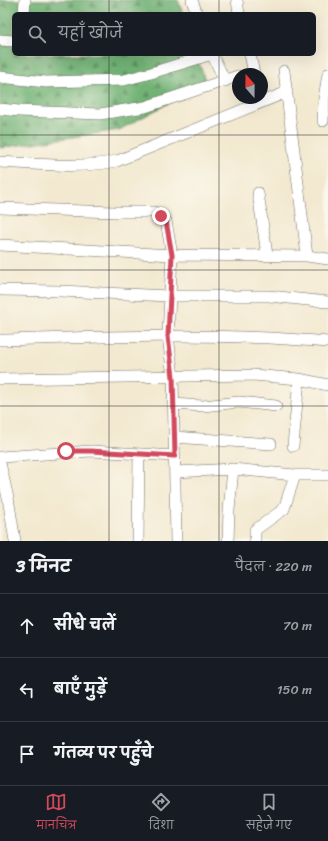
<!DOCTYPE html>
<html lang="hi">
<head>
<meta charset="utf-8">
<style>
	body { margin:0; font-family:Sriracha,"Playpen Sans Deva",sans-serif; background:#242831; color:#f1f3f6 }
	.compass { position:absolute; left:232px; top:68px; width:36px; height:36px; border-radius:50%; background:#171b24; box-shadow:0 4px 16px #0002; rotate:340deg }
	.stop { position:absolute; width:12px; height:12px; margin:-9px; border:3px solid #d1495b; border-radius:50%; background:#fff }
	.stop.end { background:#d1495b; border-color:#fff; box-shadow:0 1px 4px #0008 }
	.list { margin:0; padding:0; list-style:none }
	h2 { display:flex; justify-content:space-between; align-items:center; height:52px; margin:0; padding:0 16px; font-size:17px }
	h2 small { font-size:13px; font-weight:400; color:#9ea1a6 }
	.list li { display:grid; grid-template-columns:26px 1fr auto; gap:12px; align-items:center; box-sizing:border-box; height:64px; padding:0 16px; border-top:1px solid #363941 }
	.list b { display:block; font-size:15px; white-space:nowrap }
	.list em { font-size:13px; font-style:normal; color:#9ea1a6 }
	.icon { flex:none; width:22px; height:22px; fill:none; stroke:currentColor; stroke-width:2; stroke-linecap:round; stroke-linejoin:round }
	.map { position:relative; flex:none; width:328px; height:541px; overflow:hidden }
	.search { position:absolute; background:#171b24; box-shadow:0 4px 16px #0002; left:12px; right:12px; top:12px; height:44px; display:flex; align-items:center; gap:10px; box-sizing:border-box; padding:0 14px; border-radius:6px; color:#9ea1a6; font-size:15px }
	.sheet { height:244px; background:#171b24 }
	nav { display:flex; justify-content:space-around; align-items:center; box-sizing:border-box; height:56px; border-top:1px solid #363941; background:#171b24; font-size:11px; color:#9ea1a6 }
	nav a { display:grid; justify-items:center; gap:2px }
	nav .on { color:#d1495b }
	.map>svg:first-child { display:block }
	.forest { fill:url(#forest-firs); stroke:#4e6e50 }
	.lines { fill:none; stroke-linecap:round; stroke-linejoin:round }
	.minor-casing { stroke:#716e65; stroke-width:12 }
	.minor { stroke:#fff; stroke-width:11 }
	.route { stroke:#d1495b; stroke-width:5 }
	.grid { fill:none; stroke:#2b2b2b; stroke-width:1; stroke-opacity:0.55 }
</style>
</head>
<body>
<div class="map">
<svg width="328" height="541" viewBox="0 0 328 541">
	<defs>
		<pattern id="forest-firs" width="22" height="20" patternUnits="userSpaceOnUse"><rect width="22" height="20" fill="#71b275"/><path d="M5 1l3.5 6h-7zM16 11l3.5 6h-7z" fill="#5d9160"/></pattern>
	</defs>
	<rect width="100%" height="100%" fill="#fbf7ec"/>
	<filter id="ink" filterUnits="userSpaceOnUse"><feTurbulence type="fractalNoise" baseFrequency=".025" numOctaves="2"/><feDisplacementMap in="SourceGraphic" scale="8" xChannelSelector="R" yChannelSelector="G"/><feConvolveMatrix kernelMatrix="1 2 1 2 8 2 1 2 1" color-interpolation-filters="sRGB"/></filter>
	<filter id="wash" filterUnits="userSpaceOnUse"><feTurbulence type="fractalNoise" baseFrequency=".012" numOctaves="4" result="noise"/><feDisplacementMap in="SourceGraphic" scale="16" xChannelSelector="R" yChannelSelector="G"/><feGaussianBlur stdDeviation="0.9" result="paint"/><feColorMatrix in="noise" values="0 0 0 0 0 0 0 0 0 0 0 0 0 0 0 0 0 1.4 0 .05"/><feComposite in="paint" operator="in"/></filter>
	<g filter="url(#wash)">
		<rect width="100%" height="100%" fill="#f3e9d0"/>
		<!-- forest -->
		<path class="forest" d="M0,0H178L183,14H14V54H196L206,83L119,130L0,148Z"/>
	</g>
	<g filter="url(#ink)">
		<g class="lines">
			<!-- minor casing -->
			<g class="minor-casing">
				<path id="minor" d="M192,0L197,14
					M237,0L239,14
					M24,14L25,0
					M0,40L14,41
					M212,54L225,81
					M250,54L254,74
					M284,71L307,256
					M0,77L46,82L124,80L151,73L212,54
					M0,109L19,111L100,114L145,107L238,76
					M323,121L324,98L328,74
					M0,162C39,164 79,169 117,161L287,92
					M258,193L267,255
					M0,208L114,212H154L161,215L166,221L172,255L168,336L173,377L176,541
					M0,245L172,255L307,256L328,259
					M0,290L60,291L169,296H269L328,302
					M0,340C109,337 219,332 328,342
					M0,379L253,375L299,379L328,385
					M173,404L203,406L239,402L276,406
					M174,437L271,444
					M293,446L299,379
					M0,457L91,451L175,456
					M0,463L8,498L15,541
					M175,472L233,469L295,475H328
					M138,541L139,454
					M228,541L229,510L233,469
					M255,541V530L284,509L295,475"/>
			</g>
			<!-- minor -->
			<use href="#minor" class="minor"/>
		</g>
	</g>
	<g class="lines" filter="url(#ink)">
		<!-- route -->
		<path class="route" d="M66,451H91L175,456L173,377L168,336L172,255L166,221L161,216"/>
	</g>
	<!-- grid -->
	<path class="grid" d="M109,0V14M219,0V14M109,54V541M219,54V541M0,135H328M0,270H328M0,406H328"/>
</svg>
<svg class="compass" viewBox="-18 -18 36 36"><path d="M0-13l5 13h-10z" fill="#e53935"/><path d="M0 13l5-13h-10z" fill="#9ea1a6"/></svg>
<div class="stop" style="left:66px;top:451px"></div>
<div class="stop end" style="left:161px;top:216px"></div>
<div class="search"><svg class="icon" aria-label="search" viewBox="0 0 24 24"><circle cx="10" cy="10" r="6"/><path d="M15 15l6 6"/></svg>यहाँ खोजें</div>
</div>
<section class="sheet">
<h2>3 मिनट<small>पैदल · 220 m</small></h2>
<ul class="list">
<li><svg class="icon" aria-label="ahead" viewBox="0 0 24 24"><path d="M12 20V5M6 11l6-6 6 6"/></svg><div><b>सीधे चलें</b></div><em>70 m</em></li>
<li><svg class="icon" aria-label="left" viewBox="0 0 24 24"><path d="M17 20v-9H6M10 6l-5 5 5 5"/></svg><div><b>बाएँ मुड़ें</b></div><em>150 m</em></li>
<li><svg class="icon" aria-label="arrive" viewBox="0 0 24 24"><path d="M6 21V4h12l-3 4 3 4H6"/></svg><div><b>गंतव्य पर पहुँचे</b></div></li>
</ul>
</section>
<nav>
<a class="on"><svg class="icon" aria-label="map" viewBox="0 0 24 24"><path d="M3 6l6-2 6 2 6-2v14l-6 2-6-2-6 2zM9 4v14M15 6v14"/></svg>मानचित्र</a>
<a><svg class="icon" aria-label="directions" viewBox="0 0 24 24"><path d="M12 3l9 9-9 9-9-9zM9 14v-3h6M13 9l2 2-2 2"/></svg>दिशा</a>
<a><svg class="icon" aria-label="saved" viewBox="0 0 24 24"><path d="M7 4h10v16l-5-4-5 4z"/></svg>सहेजे गए</a>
</nav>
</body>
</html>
